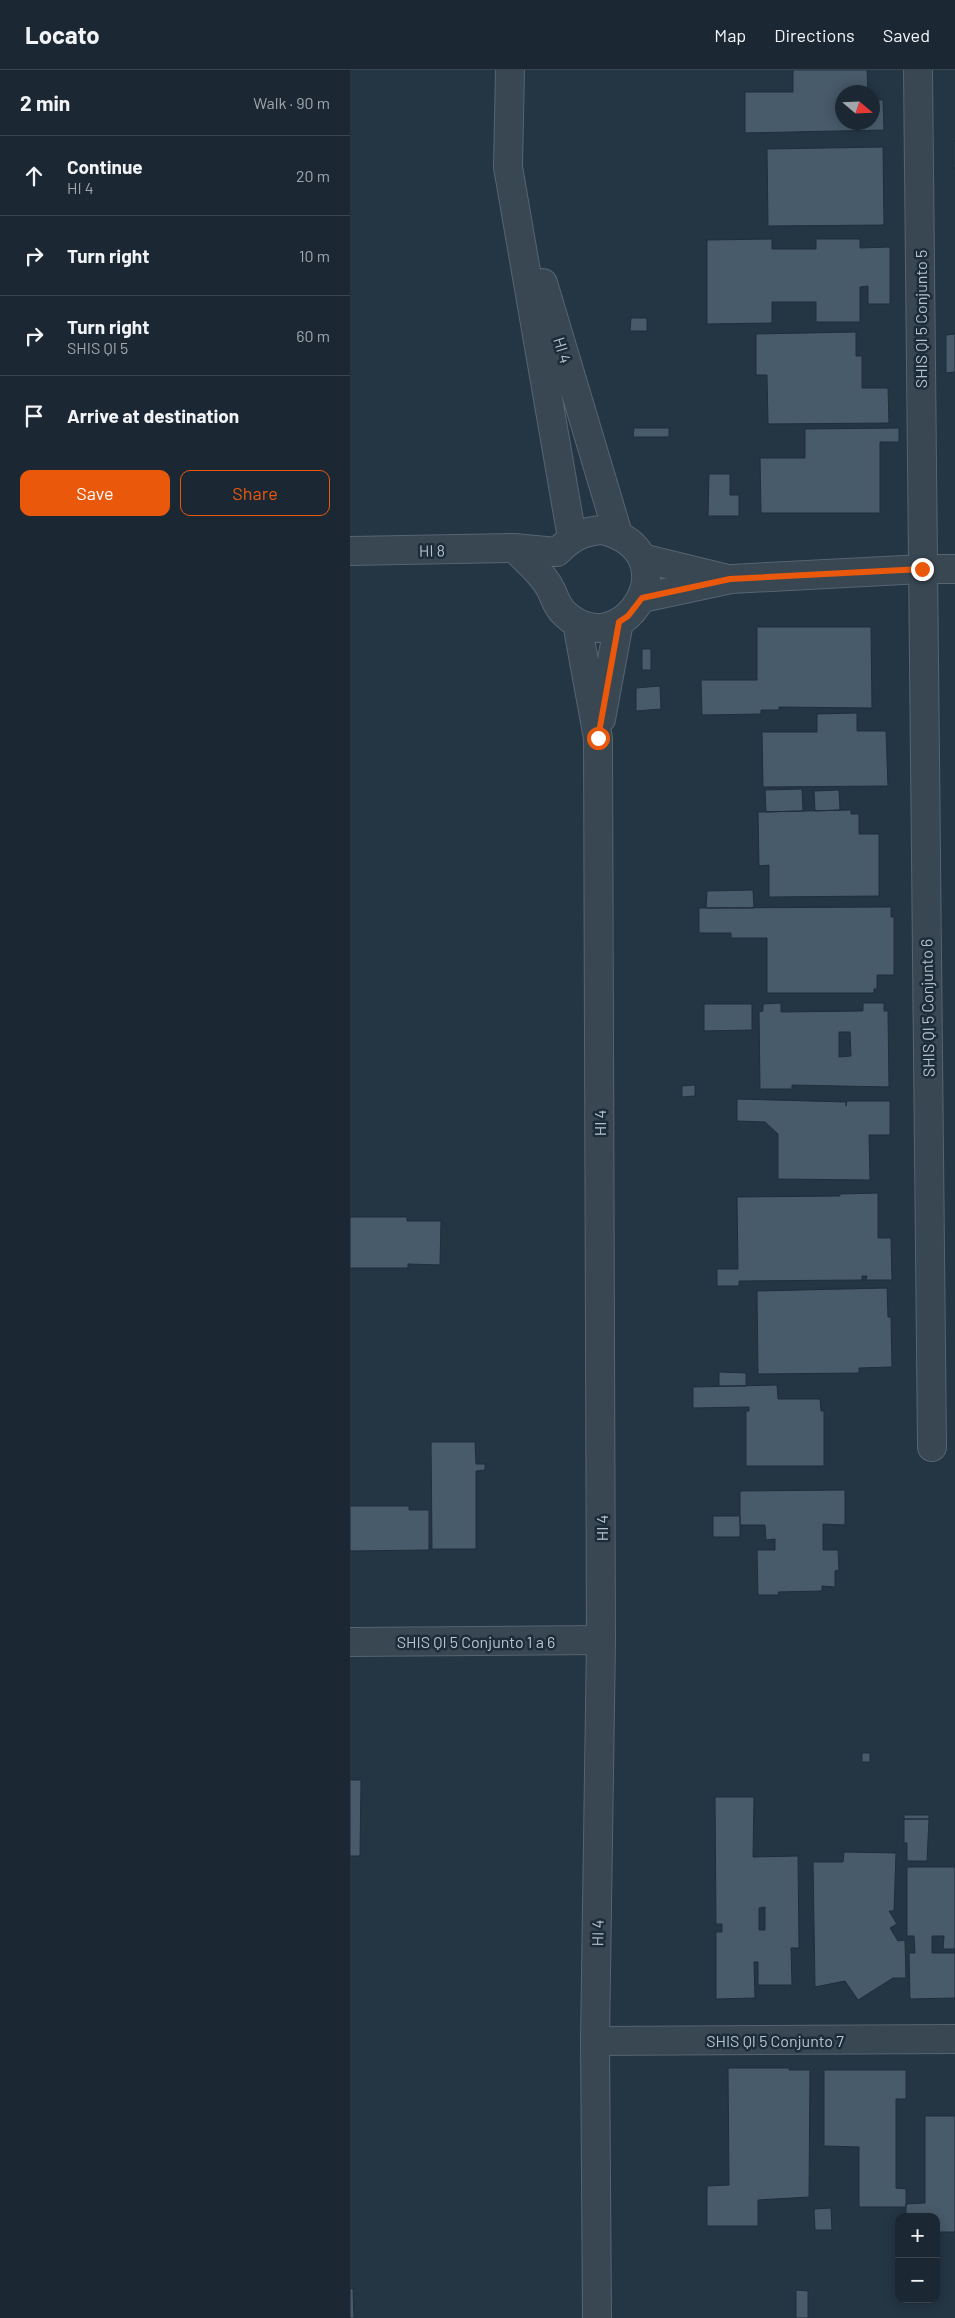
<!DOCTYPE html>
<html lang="en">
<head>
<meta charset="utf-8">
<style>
	body { margin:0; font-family:Barlow,sans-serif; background:#24303b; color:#f1f3f6 }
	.controls { position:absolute; right:15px; bottom:15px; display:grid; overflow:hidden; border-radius:10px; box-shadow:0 2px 12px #0003 }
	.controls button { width:45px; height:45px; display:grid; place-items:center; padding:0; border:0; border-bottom:1px solid #39444e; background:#1b2833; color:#f1f3f6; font:25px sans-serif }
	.compass { position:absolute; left:485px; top:15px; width:45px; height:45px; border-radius:50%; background:#1b2833; box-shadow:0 2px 12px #0003; rotate:109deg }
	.stop { position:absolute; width:15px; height:15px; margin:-11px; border:4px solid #ea580c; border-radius:50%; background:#fff }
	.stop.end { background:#ea580c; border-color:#fff; box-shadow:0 1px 5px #0008 }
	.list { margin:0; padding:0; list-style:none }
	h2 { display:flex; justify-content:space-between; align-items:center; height:65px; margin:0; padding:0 20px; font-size:21px }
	h2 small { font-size:16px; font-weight:400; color:#a0a6ac }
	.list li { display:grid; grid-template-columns:32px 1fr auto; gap:15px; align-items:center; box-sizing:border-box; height:80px; padding:0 20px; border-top:1px solid #39444e }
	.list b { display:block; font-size:19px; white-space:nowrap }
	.list p { margin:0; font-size:16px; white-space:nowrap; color:#a0a6ac }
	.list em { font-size:16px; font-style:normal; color:#a0a6ac }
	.actions { display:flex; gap:10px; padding:15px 20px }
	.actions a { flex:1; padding:11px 0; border:1px solid #ea580c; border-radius:10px; text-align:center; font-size:18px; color:#ea580c }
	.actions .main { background:#ea580c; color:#fff }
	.icon { flex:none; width:28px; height:28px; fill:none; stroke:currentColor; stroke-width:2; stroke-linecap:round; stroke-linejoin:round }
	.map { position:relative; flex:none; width:605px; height:2248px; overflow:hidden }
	header { display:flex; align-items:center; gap:30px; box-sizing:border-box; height:70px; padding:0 25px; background:#1b2833; border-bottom:1px solid #39444e }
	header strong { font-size:24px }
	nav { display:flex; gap:28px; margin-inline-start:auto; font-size:18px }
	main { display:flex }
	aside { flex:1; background:#1b2833 }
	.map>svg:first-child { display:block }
	.building { fill:#485b6a; stroke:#202e3b; fill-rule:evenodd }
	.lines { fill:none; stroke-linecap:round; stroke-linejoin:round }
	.minor-casing { stroke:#576471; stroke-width:30 }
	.tertiary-casing { stroke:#576471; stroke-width:30 }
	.minor { stroke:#394753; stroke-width:28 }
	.tertiary { stroke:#394753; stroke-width:28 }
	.route { stroke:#ea580c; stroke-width:6 }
	.labels { text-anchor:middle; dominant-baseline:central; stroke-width:5; stroke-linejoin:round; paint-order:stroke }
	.street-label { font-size:16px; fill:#b6c1cd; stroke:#1d2c39 }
</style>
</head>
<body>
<header>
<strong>Locato</strong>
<nav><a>Map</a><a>Directions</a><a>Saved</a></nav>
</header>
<main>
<aside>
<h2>2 min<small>Walk · 90 m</small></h2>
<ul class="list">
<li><svg class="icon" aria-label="ahead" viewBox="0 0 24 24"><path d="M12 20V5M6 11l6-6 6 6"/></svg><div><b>Continue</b><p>HI 4</p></div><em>20 m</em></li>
<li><svg class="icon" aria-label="right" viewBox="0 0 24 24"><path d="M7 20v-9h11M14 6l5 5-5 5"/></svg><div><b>Turn right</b></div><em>10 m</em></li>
<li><svg class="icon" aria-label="right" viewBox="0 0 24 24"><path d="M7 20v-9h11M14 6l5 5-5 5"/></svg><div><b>Turn right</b><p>SHIS QI 5</p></div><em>60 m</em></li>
<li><svg class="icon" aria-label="arrive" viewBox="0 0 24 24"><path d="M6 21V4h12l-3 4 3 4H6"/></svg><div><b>Arrive at destination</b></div></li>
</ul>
<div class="actions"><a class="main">Save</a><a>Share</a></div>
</aside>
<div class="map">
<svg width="605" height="2248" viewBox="0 0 605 2248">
	<rect width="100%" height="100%" fill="#243544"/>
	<!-- building -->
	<path class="building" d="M443,0H517L518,22H492V52H522V30H533L534,60L395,63V22H443Z
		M604,71H605V98H604Z
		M533,77L534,155L418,156L417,79Z
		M422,169V179H466V169H510V178L540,177V234H518V216L510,217V252H466V232H422V253L357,254V170Z
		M281,248H297V261H280Z
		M506,262V286H512V318H538L539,353L418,354L417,305H406V264Z
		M605,264V302L596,303V265Z
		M284,358H319V367H283Z
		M549,358V372H530V443H411L410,388H455V359Z
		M359,404H380V425H389V446H358Z
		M407,557H521L522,638L429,637V640H411V644L352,645L351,610H407Z
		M292,579H301V600H292Z
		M310,616L311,639L286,641V618Z
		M507,643V661H536L538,716L413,717L412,662H467V644Z
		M452,719L453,741L416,742L415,720Z
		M489,720L490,740L465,741L464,721Z
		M501,740V744H509V764H529V826L419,827V795L409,796L408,742Z
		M403,820L404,838H356L357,821Z
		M541,837V847H544V905H527V919H524V923H417V868H381V863H349V838Z
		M431,933V942L513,941V933H534V941H538L539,1017L442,1015V1019H410L409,942L413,941V934ZM489,962H500L501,986L489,987Z
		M354,934H402V960L354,961Z
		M345,1015V1026L332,1027V1016Z
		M387,1029L496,1032V1036L497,1031H540V1065H519L520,1110L428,1109V1064L415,1052L387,1051Z
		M528,1123V1168H541L542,1210H516L517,1206H512V1210L389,1211V1216H367V1199H388L387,1127L490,1126V1124Z
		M0,1147H57V1151H91L90,1195L58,1194V1198H0Z
		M537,1218L538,1247H541L542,1297L509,1298V1303L408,1304L407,1221Z
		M369,1302L396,1303V1316H369Z
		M427,1315L428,1329H470L471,1341H474V1396H396V1341H399V1337L343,1338V1317Z
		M81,1372H125L126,1394H135V1400L126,1401V1479H82Z
		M495,1420V1455L473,1454V1480H488L489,1500L485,1501V1517L472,1516V1521L428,1522L429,1525H408L407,1480H425V1469L416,1470L415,1455H390V1421Z
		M0,1436H59V1440H79V1480L0,1481Z
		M363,1446H390V1467H363Z
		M512,1683H520V1692H512Z
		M0,1710H11L10,1786H0Z
		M365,1727H404L403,1787L448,1786L449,1878H441L442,1915H408V1892H404L405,1928L366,1929V1862H372V1854H366ZM415,1837V1860H409V1838Z
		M554,1745H579V1749H554Z
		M554,1749H579L577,1791H557V1773H554Z
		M494,1782L546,1783L544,1841H539L547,1854L540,1858L548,1871L555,1870L556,1908H543L508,1930L495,1911L465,1917L463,1792H493Z
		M557,1797H605V1879H593L594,1866H582V1883H605V1928L560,1929L559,1883H565L564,1866H557Z
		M378,1998H440L439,2000H460L459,2127L408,2130V2156H357V2116L379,2115Z
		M474,2000H556V2029H546V2118L556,2119V2137H509V2077L474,2076Z
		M575,2046H605V2162H586V2147H556V2134L575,2133Z
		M481,2138L482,2160H465L464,2139Z
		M3,2218L4,2248H0V2219Z
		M446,2220L458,2221V2248H446Z"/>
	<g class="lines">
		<!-- minor casing -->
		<g class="minor-casing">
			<path id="minor" d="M568,0L582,1377
				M0,481L164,478
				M0,1572L251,1570
				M245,1971L605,1969"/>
		</g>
		<!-- tertiary casing -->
		<g class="tertiary-casing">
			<path id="tertiary" d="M160,0L158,97L222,468
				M193,213L268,464
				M253,460C344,485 271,597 215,544C206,536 205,527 200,518C192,503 176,490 164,478L207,482C221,468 232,461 253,460Z
				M292,488L374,508
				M292,528L381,509L572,499H605
				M227,553L248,668L251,1570L245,1971L247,2248
				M251,649L269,552"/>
		</g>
		<!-- minor -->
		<use href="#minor" class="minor"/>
		<!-- tertiary -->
		<use href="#tertiary" class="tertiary"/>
	</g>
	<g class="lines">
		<!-- route -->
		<path class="route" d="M248,668L269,552L278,546L292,528L380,509L572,499"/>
	</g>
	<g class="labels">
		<!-- street labels -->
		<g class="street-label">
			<text transform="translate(570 249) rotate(-90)">SHIS QI 5 Conjunto 5</text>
			<text transform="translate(213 280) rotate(73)">HI 4</text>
			<text transform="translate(82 480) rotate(-1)">HI 8</text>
			<text transform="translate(577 938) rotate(-91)">SHIS QI 5 Conjunto 6</text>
			<text transform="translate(249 1053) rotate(-90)">HI 4</text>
			<text transform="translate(251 1458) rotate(-90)">HI 4</text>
			<text x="126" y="1571">SHIS QI 5 Conjunto 1 a 6</text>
			<text transform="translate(247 1863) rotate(-89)">HI 4</text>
			<text x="425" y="1970">SHIS QI 5 Conjunto 7</text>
		</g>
	</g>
</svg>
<div class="controls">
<button>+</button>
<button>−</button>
</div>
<svg class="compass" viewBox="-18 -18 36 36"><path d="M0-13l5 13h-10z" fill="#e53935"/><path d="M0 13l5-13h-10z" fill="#a0a6ac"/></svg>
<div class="stop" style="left:248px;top:668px"></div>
<div class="stop end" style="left:572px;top:499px"></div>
</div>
</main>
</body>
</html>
